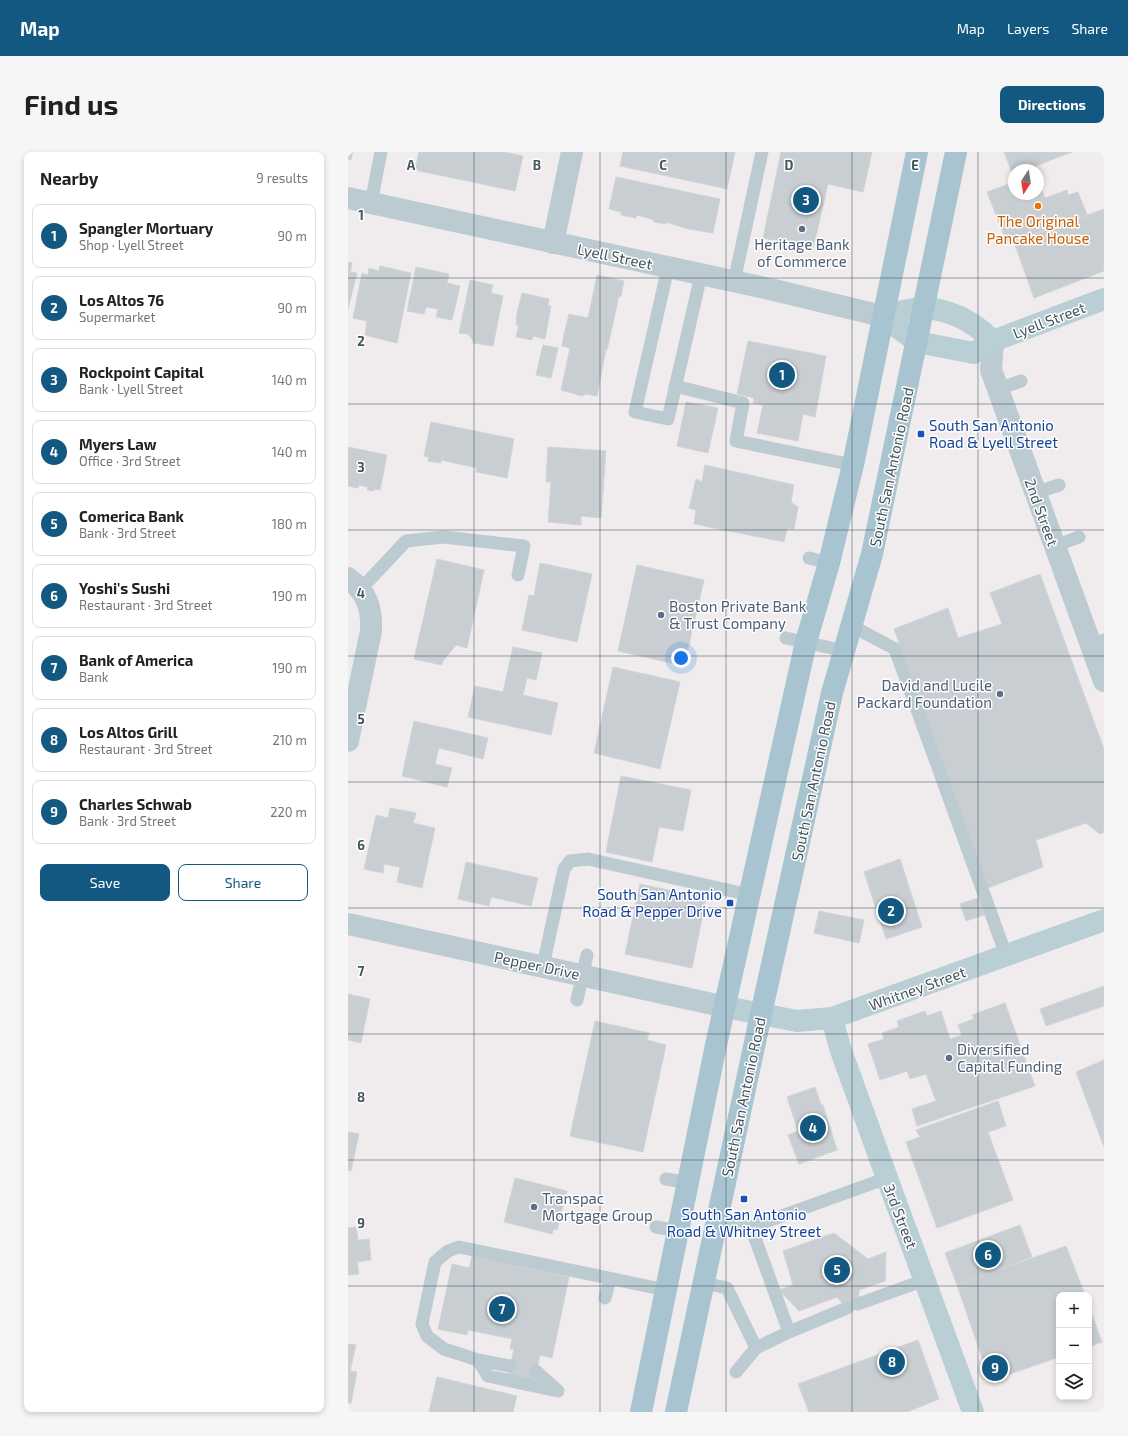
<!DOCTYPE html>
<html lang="en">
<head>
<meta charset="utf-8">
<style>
	body { margin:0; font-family:"Exo 2",sans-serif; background:#f6f6f6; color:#202124 }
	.controls { position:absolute; right:12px; bottom:12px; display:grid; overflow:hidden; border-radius:8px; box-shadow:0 2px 6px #0003 }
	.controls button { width:36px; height:36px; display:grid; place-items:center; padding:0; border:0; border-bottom:1px solid #e0e0e0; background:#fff; color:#202124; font:20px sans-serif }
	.compass { position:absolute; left:660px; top:12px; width:36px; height:36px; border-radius:50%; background:#fff; box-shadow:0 2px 6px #0003; rotate:192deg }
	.you { position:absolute; left:333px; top:506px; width:14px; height:14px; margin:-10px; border:3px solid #fff; border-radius:50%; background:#1a73e8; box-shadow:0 0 0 6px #1a73e833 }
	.badge { display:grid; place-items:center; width:26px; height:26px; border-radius:50%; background:#135881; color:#fff; font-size:13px; font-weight:700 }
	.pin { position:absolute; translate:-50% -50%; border:2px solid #fff; box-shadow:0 1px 4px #0006 }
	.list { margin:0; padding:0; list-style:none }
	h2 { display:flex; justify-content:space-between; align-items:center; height:52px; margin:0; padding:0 16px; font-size:17px }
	h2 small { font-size:13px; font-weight:400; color:#757577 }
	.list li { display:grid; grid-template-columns:26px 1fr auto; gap:12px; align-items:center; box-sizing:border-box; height:64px; margin:0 8px 8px; padding:0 8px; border:1px solid #e0e0e0; border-radius:8px }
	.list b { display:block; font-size:15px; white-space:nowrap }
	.list p { margin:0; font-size:13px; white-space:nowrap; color:#757577 }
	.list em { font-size:13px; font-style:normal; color:#757577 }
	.actions { display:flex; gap:8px; padding:12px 16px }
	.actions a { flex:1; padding:9px 0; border:1px solid #135881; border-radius:8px; text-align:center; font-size:14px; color:#135881 }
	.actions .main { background:#135881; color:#fff }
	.icon { flex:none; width:22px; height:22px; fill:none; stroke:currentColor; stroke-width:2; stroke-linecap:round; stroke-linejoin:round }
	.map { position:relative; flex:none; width:756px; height:1260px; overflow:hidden; border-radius:8px }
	header { display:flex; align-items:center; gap:24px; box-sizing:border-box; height:56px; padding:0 20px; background:#135881; color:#fff }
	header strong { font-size:19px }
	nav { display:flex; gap:22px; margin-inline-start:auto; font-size:14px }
	.intro { display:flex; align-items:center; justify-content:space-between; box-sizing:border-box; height:96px; padding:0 24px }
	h1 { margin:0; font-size:28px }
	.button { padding:10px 18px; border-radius:8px; background:#135881; color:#fff; font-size:14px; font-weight:700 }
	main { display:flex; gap:24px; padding:0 24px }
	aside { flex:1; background:#fff; border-radius:8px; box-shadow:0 2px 6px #0003 }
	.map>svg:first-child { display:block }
	.building { fill:#c8ced2; stroke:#d0d4d9 }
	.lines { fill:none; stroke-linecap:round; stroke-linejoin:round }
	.lane { stroke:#bbcbd1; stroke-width:13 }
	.street { stroke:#bbcbd1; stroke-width:22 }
	.secondary { stroke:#baced6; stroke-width:22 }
	.primary { stroke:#a8c4d0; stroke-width:22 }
	.grid { fill:none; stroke:#43555c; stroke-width:1; stroke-opacity:0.55 }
	.food-dot { fill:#e8710a; stroke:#fff; stroke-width:1.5 }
	.service-dot { fill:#5c6f8a; stroke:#fff; stroke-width:1.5 }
	.transit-dot { fill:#1a4fb4; stroke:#fff; stroke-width:1.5 }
	.labels { text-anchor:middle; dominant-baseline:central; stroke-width:3; stroke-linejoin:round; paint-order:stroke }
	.food-label { font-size:15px; fill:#c56008; stroke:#fff }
	.service-label { font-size:15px; fill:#4e5e75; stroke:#fff; text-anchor:start }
	.street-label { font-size:15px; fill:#43555c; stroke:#fff }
	.transit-label { font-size:15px; fill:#164399; stroke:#fff; text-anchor:start }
	.grid-label { font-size:13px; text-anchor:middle; font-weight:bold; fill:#43555c; stroke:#fff; stroke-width:3; stroke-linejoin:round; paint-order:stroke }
</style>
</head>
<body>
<header>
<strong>Map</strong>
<nav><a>Map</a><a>Layers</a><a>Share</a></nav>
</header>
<div class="intro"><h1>Find us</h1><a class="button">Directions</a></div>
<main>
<aside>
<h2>Nearby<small>9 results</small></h2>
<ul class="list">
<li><span class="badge">1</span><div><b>Spangler Mortuary</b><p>Shop · Lyell Street</p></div><em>90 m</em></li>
<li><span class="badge">2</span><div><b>Los Altos 76</b><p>Supermarket</p></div><em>90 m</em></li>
<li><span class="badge">3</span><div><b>Rockpoint Capital</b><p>Bank · Lyell Street</p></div><em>140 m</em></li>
<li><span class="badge">4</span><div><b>Myers Law</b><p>Office · 3rd Street</p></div><em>140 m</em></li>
<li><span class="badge">5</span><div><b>Comerica Bank</b><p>Bank · 3rd Street</p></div><em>180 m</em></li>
<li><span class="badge">6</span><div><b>Yoshi's Sushi</b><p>Restaurant · 3rd Street</p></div><em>190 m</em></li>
<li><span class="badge">7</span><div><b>Bank of America</b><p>Bank</p></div><em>190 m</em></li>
<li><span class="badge">8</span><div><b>Los Altos Grill</b><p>Restaurant · 3rd Street</p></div><em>210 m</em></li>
<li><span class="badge">9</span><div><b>Charles Schwab</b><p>Bank · 3rd Street</p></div><em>220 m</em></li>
</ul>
<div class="actions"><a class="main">Save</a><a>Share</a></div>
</aside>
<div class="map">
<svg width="756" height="1260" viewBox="0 0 756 1260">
	<rect width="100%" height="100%" fill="#f0eced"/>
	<!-- building -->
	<path class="building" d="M0,0H5L3,8L0,7Z
		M71,0H156L175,4L167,39L67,18Z
		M275,0H387L379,37L272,14Z
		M433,0H524L515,40L480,32L465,97L415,86Z
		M656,0H724L677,18H666L665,23Z
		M268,25L372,47L365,81L340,77L318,70V72L306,70V68L289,63L288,66L273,63V60L261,57Z
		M690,28L697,46L719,38L720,43L730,40L739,63L659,91L639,40L666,30V42H690Z
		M756,57V119L686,146L666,90Z
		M0,110L4,111L2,120L9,121L0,157Z
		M32,114L63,121L49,191L17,183L19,169L5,166L14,121L20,123L21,116L31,119Z
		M68,115L101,122L99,131L112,134L104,168L88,165L90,157L78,155L76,162L59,159Z
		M249,123L276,129L273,144L270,146L269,153L259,198L258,197L249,244L238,242L234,244L213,238L222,196L214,194L215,187L221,162L240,166Z
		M122,128L145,133L143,141L155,144L145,194L125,191V188L120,182L111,181Z
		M174,141L201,147L200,154H203L197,187L185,184L184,188L168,185L171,173H168L169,161Z
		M400,189L478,204L467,265L455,262L450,289L409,281L415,253L405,251L406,246L389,242Z
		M195,193L210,196L203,226L188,223Z
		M338,250L370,256L360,301L329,294Z
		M83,270L166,287L159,326L128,320L129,316L93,308V311L80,309L81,305L76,304Z
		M0,295L39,303L32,338L26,337V339L19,338L20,335L11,333L10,336L0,334Z
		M200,295L258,299L253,366L233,364V373L200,370L203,330H198Z
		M357,313L446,333L443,350L450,355L446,377H439L436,390L346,372L348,358L341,356L348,327L354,330Z
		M89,407L136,418L119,496L108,493L95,509L94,513L66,507Z
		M192,411L244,422L229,490L174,478L181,443L186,444Z
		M289,413L356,428L336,514L270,499Z
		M692,422L756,597V680L752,682L738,671L688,688L695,715L640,736L546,477L600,456L610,486L654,472L642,441Z
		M165,495L194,501L188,528L179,526L175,543L210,551L203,583L120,565L127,534L155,540Z
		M265,515L332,530L312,617L246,601Z
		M66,569L140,586L135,607L91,596L87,612L104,616L99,635L54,624Z
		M273,624L343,638L335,679L311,675L304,710L258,700Z
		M42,656L68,661L65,671L87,676L74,736L49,730L52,715L36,712L35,721L16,717L28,663L40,666Z
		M552,707L574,775L538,787L516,720Z
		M118,710L190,726L183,754L143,745L141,754L110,747Z
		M292,732L358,746L344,816L277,802Z
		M630,746L636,763L618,769L612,752Z
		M471,759L516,768L511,791L466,781Z
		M756,834V854L698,874L692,857Z
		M0,842L22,847L13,891L0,888Z
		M657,851L687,934L569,974L564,957L588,949L578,922L562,927L559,919L532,928L520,892L536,887L534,881L551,875L549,869L577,859L579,864L593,859L602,887L614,883L610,873L626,867L624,863Z
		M247,869L301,881L299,888L318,893L295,1000L222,984Z
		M756,908V995L728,920Z
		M467,935L473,953H475L489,998L451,1012L440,983L450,979L439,945Z
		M650,949L658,974L640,980L665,1048L589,1076L558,990L572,985L568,978Z
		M0,980L11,982L3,1019L0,1018Z
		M167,1026L219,1039L209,1078L206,1077L204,1082L156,1070Z
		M672,1073L684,1105L609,1133L597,1101Z
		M8,1075L10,1088L21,1087L23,1108L9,1110L11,1122L0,1123V1076Z
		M486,1081L520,1107L538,1100L537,1129L511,1138L510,1156L502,1160L489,1145L451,1159L431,1138L445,1133L435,1099Z
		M718,1094L737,1143H711V1205L642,1229L609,1133Z
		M124,1104L221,1125L204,1206L192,1203L186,1230L160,1225L166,1197H162L164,1187L120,1178L119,1183L90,1177L104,1112L121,1116Z
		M741,1155L754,1190L741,1195Z
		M570,1188L591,1247L559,1260H461L450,1232Z
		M0,1192L8,1193L2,1219L9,1220L3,1251H0Z
		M89,1225L169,1244L165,1260H81Z"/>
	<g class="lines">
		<!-- lane -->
		<path class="lane" d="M23,51L33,0
			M320,116L287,260L320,267L353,123
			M386,130L414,0
			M327,234L395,251L388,289L505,313
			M650,237L673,229
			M687,341L711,333
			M707,394L731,385
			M461,406L481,411
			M12,438L58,389L96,385L176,394L170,423
			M504,474L547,497L658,803
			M438,486L497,499
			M743,493L756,488
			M195,814L216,717L222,709L240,707L402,743
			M229,848L239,803
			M318,1027L341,1031
			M369,1067L403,1075L539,1026
			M308,1075L331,1079
			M356,1131L379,1136L408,1196
			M257,1146L262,1127
			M510,1152L577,1128
			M441,1180L499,1156
			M130,1208L162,1214
			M188,1219L209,1238
			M388,1220L408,1196L441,1180L403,1075
			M210,1239L140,1224L130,1208L96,1197L79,1184L74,1172L87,1110L100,1099L111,1095L318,1138"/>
		<!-- street -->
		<path class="street" d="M0,46L426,138L534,164
			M205,91L224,0
			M645,189L643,218L756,529
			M0,426C19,440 24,456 23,479L0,589
			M0,772L378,855"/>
		<!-- secondary -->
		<path class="secondary" d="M534,164L569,190L626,201L645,189L756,147
			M534,164C546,162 566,155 577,156C605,158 626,170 645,189
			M378,855L449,869L484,866L756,768
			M484,866L492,896L539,1026L625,1260"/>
		<!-- primary -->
		<path class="primary" d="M293,1260L368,893L458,490L481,411L505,313L569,0
			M328,1260L413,862L484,541L524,402L608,0"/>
	</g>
	<!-- grid -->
	<path class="grid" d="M126,0V1260M252,0V1260M378,0V1260M504,0V1260M630,0V1260M0,126H756M0,252H756M0,378H756M0,504H756M0,630H756M0,756H756M0,882H756M0,1008H756M0,1134H756"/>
	<!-- markers -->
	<circle class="food-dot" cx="690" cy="54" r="4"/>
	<g class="service-dot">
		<circle cx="454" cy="77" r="4"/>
		<circle cx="313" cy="463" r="4"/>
		<circle cx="652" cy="542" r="4"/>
		<circle cx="601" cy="906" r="4"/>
		<circle cx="186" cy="1055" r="4"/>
	</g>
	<g class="transit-dot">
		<rect x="569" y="278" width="8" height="8" rx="2"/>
		<rect x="378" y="747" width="8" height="8" rx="2"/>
		<rect x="392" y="1043" width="8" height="8" rx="2"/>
	</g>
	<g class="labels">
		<!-- food labels -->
		<g class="food-label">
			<text x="690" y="69">The Original<tspan x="690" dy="17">Pancake House</tspan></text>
		</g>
		<!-- service labels -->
		<g class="service-label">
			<text x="454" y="92" text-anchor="middle">Heritage Bank<tspan x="454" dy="17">of Commerce</tspan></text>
			<text x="321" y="454">Boston Private Bank<tspan x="321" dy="17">&amp; Trust Company</tspan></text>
			<text x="644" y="533" text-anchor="end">David and Lucile<tspan x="644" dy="17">Packard Foundation</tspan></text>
			<text x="609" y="897">Diversified<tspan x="609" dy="17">Capital Funding</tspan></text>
			<text x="194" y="1046">Transpac<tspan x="194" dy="17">Mortgage Group</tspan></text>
		</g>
		<!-- street labels -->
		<g class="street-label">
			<text transform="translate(267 104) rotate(12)">Lyell Street</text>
			<text transform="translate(701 168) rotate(-21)">Lyell Street</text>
			<text transform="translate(543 315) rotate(-78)">South San Antonio Road</text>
			<text transform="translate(694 360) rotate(70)">2nd Street</text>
			<text transform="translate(465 629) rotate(-78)">South San Antonio Road</text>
			<text transform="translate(189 813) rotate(12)">Pepper Drive</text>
			<text transform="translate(569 836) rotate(-20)">Whitney Street</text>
			<text transform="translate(395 945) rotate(-78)">South San Antonio Road</text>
			<text transform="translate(553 1064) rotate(69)">3rd Street</text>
		</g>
		<!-- transit labels -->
		<g class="transit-label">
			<text x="581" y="273">South San Antonio<tspan x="581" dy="17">Road &amp; Lyell Street</tspan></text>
			<text x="374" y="742" text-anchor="end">South San Antonio<tspan x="374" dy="17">Road &amp; Pepper Drive</tspan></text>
			<text x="396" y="1062" text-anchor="middle">South San Antonio<tspan x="396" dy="17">Road &amp; Whitney Street</tspan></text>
		</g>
	</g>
	<g class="grid-label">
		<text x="63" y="18">A</text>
		<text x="189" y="18">B</text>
		<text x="315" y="18">C</text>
		<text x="441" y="18">D</text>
		<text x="567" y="18">E</text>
		<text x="13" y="68">1</text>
		<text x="13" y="194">2</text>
		<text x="13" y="320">3</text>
		<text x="13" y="446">4</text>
		<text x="13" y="572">5</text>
		<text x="13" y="698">6</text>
		<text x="13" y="824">7</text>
		<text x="13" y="950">8</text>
		<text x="13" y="1076">9</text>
	</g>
</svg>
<div class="controls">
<button>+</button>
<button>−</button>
<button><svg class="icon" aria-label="layers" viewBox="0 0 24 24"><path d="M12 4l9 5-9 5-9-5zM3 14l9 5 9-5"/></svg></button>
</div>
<svg class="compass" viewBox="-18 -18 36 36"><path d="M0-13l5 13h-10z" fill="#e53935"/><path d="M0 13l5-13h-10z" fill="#757577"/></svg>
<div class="you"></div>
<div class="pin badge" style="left:434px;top:223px">1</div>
<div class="pin badge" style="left:543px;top:759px">2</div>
<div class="pin badge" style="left:458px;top:48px">3</div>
<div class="pin badge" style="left:465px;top:976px">4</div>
<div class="pin badge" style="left:489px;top:1118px">5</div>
<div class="pin badge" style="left:640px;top:1103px">6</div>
<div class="pin badge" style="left:154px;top:1157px">7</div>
<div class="pin badge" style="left:544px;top:1210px">8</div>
<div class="pin badge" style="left:647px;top:1216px">9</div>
</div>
</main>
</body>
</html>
